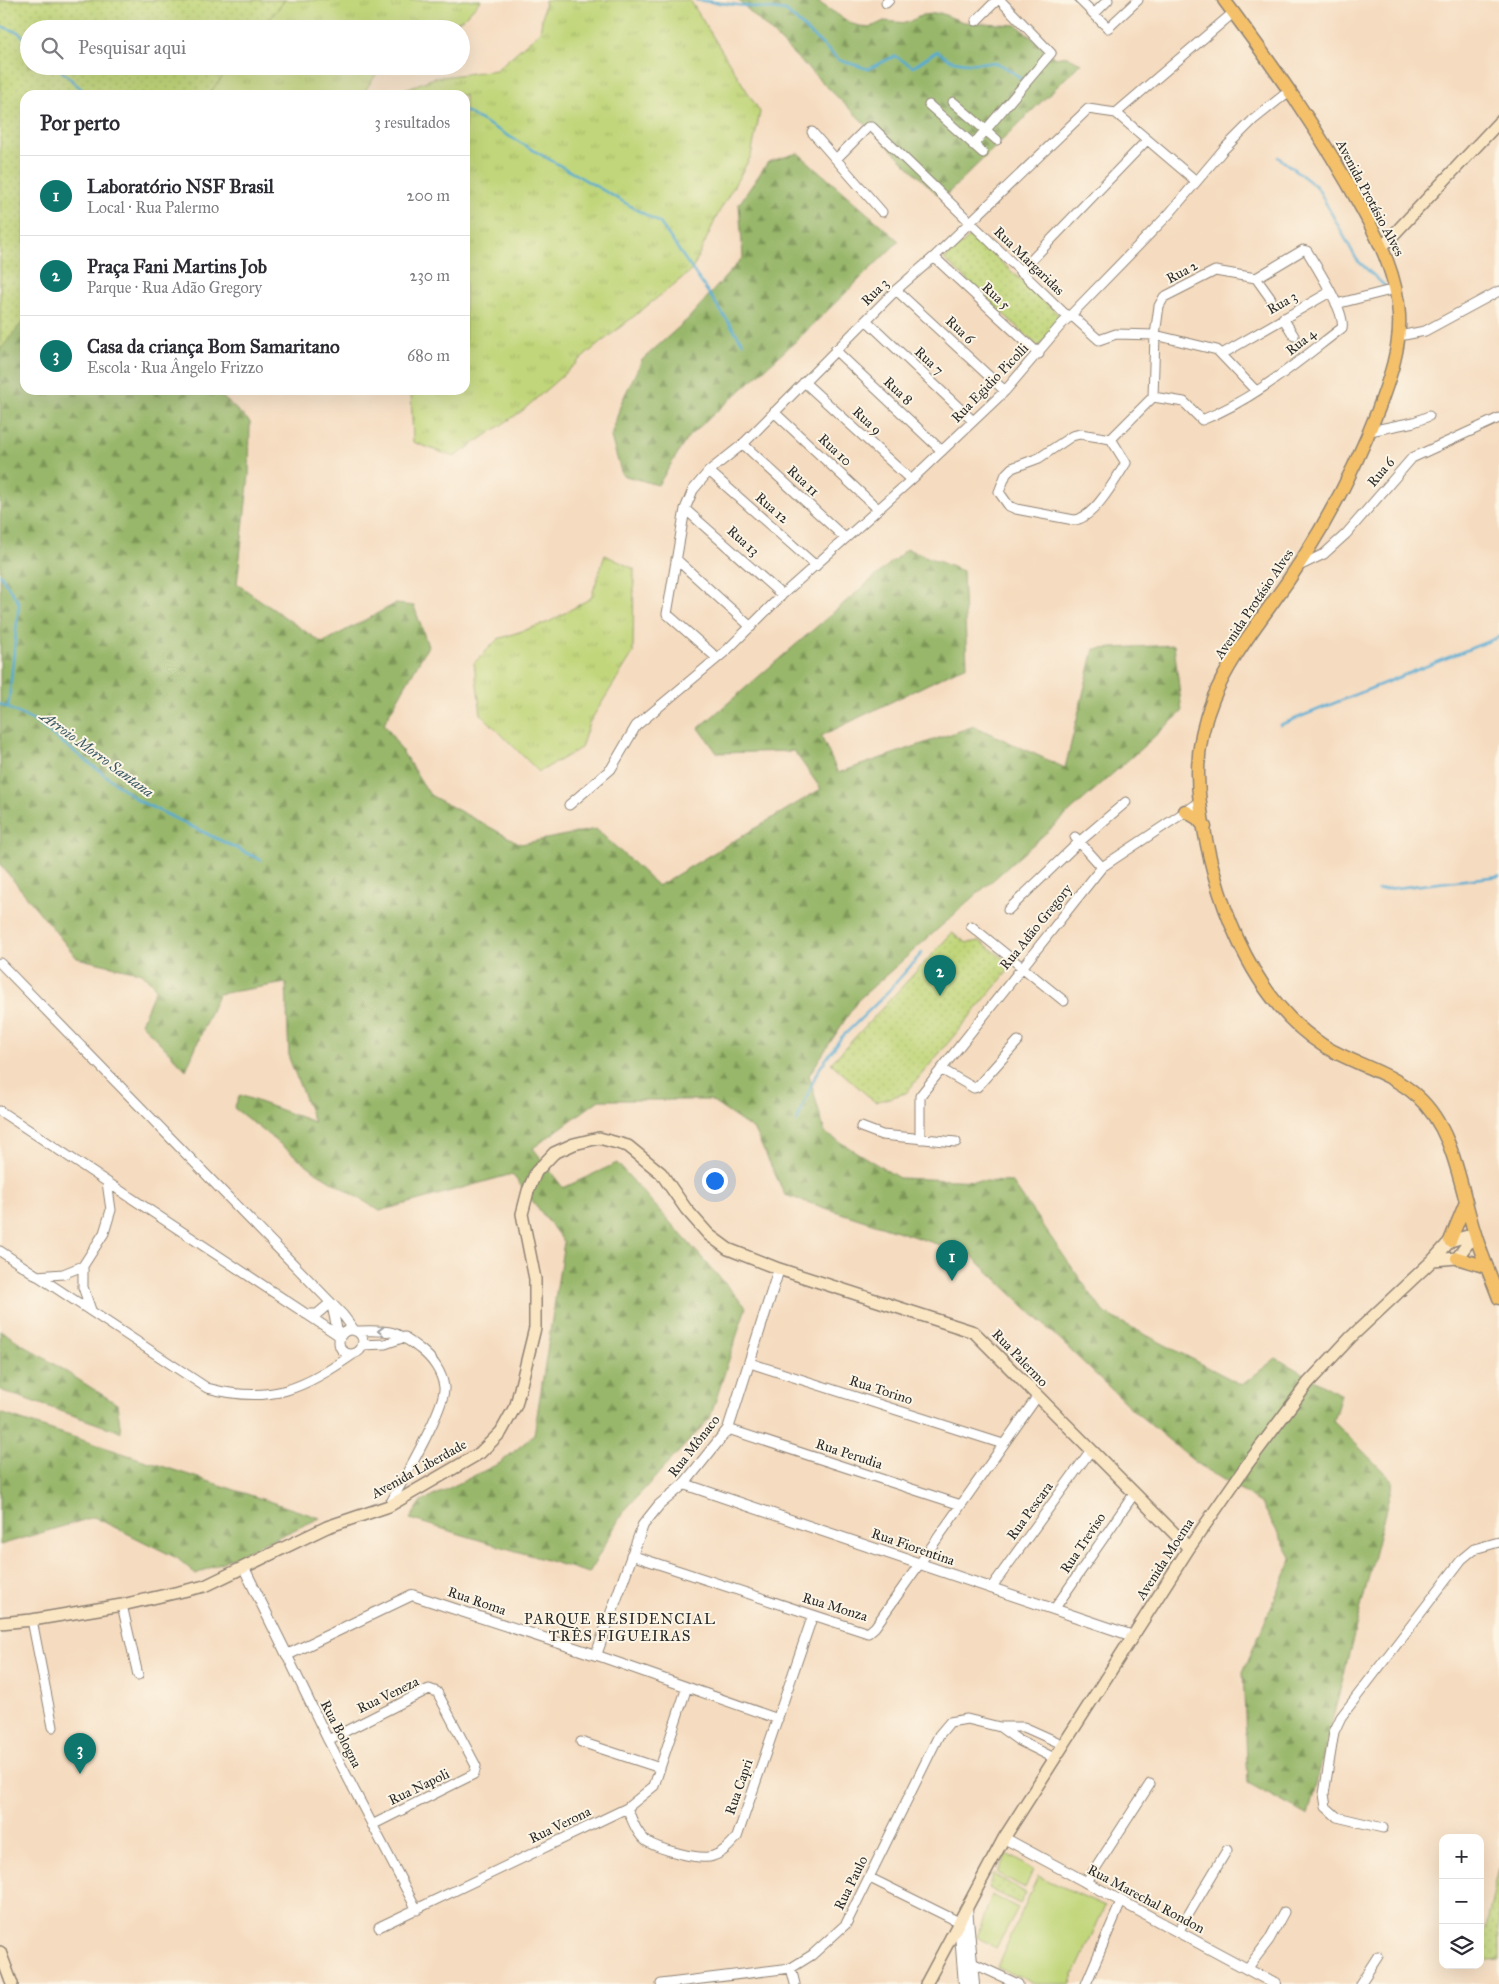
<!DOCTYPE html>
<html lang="pt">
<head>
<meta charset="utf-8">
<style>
	body { margin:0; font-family:"IM FELL Great Primer",serif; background:#f7f7f7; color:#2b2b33 }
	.controls { position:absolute; right:15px; bottom:15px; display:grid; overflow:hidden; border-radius:10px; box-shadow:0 5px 20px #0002 }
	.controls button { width:45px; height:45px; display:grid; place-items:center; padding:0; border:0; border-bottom:1px solid #e1e1e2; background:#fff; color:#2b2b33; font:25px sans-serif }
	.you { position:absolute; left:714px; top:1180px; width:18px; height:18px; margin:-12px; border:4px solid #fff; border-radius:50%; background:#1a73e8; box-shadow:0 0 0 8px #1a73e833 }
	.badge { display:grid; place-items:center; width:32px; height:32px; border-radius:50%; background:#0f766e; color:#fff; font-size:16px; font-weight:700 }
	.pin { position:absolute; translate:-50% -41px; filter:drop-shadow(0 1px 2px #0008) }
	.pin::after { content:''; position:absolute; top:26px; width:18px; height:15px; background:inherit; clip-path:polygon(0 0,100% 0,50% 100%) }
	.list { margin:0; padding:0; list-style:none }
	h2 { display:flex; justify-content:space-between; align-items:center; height:65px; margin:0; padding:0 20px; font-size:21px }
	h2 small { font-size:16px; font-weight:400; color:#7c7c81 }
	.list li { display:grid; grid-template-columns:32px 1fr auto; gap:15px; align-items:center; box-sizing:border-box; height:80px; padding:0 20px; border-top:1px solid #e1e1e2 }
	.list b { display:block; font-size:19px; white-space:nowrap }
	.list p { margin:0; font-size:16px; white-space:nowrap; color:#7c7c81 }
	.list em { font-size:16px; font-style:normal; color:#7c7c81 }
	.icon { flex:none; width:28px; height:28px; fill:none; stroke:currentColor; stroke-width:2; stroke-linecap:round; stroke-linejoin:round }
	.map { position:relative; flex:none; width:1499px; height:1984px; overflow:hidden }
	.search { position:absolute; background:#fff; box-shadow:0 5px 20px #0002; left:20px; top:20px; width:450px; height:55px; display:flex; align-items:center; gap:12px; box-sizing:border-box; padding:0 18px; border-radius:28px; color:#7c7c81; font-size:19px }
	.panel { position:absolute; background:#fff; box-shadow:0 5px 20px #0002; left:20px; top:90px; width:450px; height:305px; border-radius:15px }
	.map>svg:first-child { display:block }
	.grass { fill:url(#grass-tufts); stroke:#768052 }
	.forest { fill:url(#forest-firs); stroke:#62714a }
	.park { fill:url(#park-dots); stroke:#768052 }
	.pitch { fill:#c1d67a; stroke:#768052 }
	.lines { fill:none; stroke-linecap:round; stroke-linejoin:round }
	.stream { stroke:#55abd2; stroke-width:2.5 }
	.minor-casing { stroke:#908375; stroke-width:11 }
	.tertiary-casing { stroke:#908375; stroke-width:12 }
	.secondary-casing { stroke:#908375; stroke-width:14 }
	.primary-casing { stroke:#908375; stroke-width:15 }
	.minor { stroke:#fff; stroke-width:9 }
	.tertiary { stroke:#fff; stroke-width:10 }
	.secondary { stroke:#fbe6c4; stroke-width:11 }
	.primary { stroke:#f4c16b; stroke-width:12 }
	.oneway { stroke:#a0a0a0 }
	.labels { text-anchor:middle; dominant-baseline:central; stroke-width:4; stroke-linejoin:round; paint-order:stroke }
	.street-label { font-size:14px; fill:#2b2b2b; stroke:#fcf5e5 }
	.water-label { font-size:15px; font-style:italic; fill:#3a5865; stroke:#fcf5e5 }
	.neighbourhood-label { font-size:15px; letter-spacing:1px; fill:#2b2b2b; stroke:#fcf5e5 }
</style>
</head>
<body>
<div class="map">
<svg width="1499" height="1984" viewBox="0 0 1499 1984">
	<defs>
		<pattern id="grass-tufts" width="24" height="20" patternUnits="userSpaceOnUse" patternTransform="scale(1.25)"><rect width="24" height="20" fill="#c1d67a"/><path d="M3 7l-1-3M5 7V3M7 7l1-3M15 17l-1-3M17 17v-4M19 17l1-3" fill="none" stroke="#a6b86a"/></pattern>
		<pattern id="forest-firs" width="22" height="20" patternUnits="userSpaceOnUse" patternTransform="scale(1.25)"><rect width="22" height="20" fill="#98b76a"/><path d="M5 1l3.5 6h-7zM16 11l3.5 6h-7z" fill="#7c9557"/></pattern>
		<pattern id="park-dots" width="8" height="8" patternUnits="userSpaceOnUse" patternTransform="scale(1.25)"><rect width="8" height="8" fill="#c1d67a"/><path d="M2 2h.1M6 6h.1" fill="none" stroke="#a6b86a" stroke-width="1.8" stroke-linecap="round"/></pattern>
	</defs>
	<rect width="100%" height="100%" fill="#fcf5e5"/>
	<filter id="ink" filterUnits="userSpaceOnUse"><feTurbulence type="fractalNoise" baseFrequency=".02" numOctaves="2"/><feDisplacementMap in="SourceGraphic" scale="10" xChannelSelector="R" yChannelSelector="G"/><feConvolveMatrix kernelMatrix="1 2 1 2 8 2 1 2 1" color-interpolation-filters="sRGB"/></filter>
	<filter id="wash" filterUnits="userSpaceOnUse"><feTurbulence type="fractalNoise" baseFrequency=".0096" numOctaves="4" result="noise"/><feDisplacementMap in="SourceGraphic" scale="20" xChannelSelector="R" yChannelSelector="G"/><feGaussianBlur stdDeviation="1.12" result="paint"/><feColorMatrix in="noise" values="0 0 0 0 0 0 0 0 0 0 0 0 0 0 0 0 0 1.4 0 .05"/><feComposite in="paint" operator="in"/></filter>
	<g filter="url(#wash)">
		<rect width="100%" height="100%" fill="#f5dbbf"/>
		<!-- grass -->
		<path class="grass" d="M0,0H481L464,18L441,29H29V66H382L362,95H25Z
			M545,0H690L760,112L751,156L718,214L692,270L589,352L522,411L454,457L413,442L411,390H465V95H398V92L434,78L496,70L540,32Z
			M605,555L634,569L633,653L589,723L581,748L539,772L481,714L474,663L498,639L549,622L591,598Z"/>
		<!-- forest -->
		<path class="forest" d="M738,0H815L852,24L869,28L884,21L906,23L923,15L940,13L963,22L1017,25L1055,58L1067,56L1081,63L942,199Z
			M798,153L899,241L797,340L688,437L658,485L622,475L611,437L621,403L642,360L688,319L743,257L739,204L768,162Z
			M0,220L25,246V390H215L250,422L249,475L237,584L322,643L395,604L414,606L428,646L384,723L430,795L521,844L596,829L658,886L821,789L794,751L717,753L699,728L907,549L963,571L967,665L821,736L838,773L974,726L1065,768L1094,649L1174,645L1182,712L858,1000L809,1075L825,1133L899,1178L1012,1182L1104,1313L1242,1385L1276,1358L1341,1395L1333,1421L1393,1481L1308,1816L1248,1783L1243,1672L1292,1559L1262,1504L1195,1462L1133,1410L971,1255L785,1195L754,1130L710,1100H599L533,1148L563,1188L617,1163L746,1307L710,1418L623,1512L589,1573L410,1519L421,1502L500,1463L534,1435L564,1242L512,1174L380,1211L316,1172L234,1108L240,1095L314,1122L289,1058L286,983L218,994L186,1070L141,1023L156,988L142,973L77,958L0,864Z
			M0,1330L117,1404L121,1432L0,1390Z
			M0,1413L320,1518L196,1574L177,1558L94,1517L0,1545Z"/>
		<!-- park -->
		<path class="park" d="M0,0H285L262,29H29V66H231L208,95H25V319L0,350Z
			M972,235L1061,317L1039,347L944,259Z
			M952,933L967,943L980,941L1013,965L906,1093L875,1102L831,1063Z
			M1499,1868V1959L1480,1961V1955Z
			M993,1874L1026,1893L1020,1904L988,1888Z"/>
		<!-- pitch -->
		<path class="pitch" d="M1007,1854L1033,1870L1025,1888L997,1873Z
			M1038,1876L1105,1906L1070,1984H1036L997,1967Z
			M992,1895L1018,1908L996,1948L977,1937Z"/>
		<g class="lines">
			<!-- stream -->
			<path class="stream" d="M696,0L786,11L839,60L868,69L895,56L913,67L937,51C942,54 948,60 954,61C986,69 990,51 1021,79
				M0,26L18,32L29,42
				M56,66L88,95
				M465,111L660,223L743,343
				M1278,157L1317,187L1357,260L1387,288
				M0,574L19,603L8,708
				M0,704L34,721L139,801L261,860
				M1280,725L1499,637
				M1378,890L1499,876
				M797,1121L817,1072L841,1038L883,997L922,953"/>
		</g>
	</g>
	<g filter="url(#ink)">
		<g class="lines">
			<!-- minor casing -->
			<g class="minor-casing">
				<path id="minor" d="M1080,0L1108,28L1138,0
					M886,3L889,0
					M1094,14L1108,0
					M976,21L997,0
					M953,102L997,140
					M929,105L983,153
					M1116,113L1196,181
					M812,132L882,212
					M973,145L1051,53L1000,0
					M836,159L868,127H872L1069,318
					M934,257L1039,354
					M1020,272L1147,140
					M1256,278L1271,299
					M896,290L1005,391
					M1336,304L1395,289
					M1071,315L1099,340L1116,334L1155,335L1217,350L1256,391
					M1283,318L1294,336
					M866,320L973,421
					M1399,336L1425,331L1499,291
					M835,350L942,451
					M1222,354L1330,292
					M804,382L911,480
					M774,412L878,509
					M1370,431L1414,422L1429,416
					M1111,439L1126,463C1116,478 1094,519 1074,520L1016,509L1009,506L999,492L1006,474L1012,468L1039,458L1072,436L1080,434L1111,439L1153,397L1155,335L1159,306L1164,297L1215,271L1256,278L1303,250L1307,251C1316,266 1346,312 1342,328C1297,362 1255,399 1202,420L1184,402L1153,397
					M743,444L845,538
					M709,471L816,566
					M685,509L782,595
					M676,559L751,627
					M1299,566L1324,554L1346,534L1412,458L1499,418
					M717,658L667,614L685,509L693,490L709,471L743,444L896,290L934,257L1088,109L1116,113L1233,13
					M569,805L611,769L636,726L727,650L782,595L911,480L1005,391L1061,325L1169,214L1224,149L1253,120L1289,91
					M1075,837L1102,867
					M1008,910L1079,842L1126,802
					M971,926L1064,1001
					M0,963L343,1315L355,1331
					M941,1069L974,1088L977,1087L1018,1041
					M0,1111L338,1335
					M861,1127L882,1135L956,1142
					M920,1139V1096L1102,867L1200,802
					M0,1251L207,1388C271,1405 303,1389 355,1353
					M83,1266V1287L91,1310
					M37,1276L63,1274L83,1266L104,1233L111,1210L107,1182
					M332,1306L339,1338
					M306,1314H317L329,1304
					M339 1342a12 12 0 1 1 24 0a12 12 0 1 1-24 0Z
					M356,1331C388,1330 395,1329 420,1349C432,1358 442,1372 444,1387C446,1407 401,1483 389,1506
					M362,1345L385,1344L405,1337
					M750,1363L1003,1444
					M728,1429L961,1505
					M631,1555L868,1633L875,1627L1037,1397
					M991,1588L1091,1450
					M122,1605L138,1675
					M1055,1608L1134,1494
					M32,1620L53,1727
					M287,1655L328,1740L417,1910
					M596,1655L778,1719
					M1000,1727H1024L1062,1744
					M328,1740L429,1689L437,1692L476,1766L474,1774L372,1825
					M581,1742L660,1768
					M627,1808C632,1819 636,1833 646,1841C658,1849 700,1861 713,1856C723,1853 730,1845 737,1837L813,1615
					M1383,1828L1337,1817L1326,1807L1324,1794L1334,1732L1341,1717L1462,1559L1474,1549L1499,1542
					M870,1878L959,1922
					M1086,1883L1150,1784
					M379,1927L627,1808L654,1786L687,1687
					M1178,1932L1227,1850
					M968,1961L1018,1984
					M791,1968L795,1984
					M1247,1969L1269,1940L1284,1912
					M661,1984L791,1968L812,1955L846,1924L939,1735L950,1722L967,1719L1000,1727L1018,1740L1054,1758
					M1086,1984L1121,1902
					M1360,1984L1378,1956"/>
			</g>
			<!-- tertiary casing -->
			<g class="tertiary-casing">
				<path id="tertiary" d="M684,1484L1133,1636
					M244,1568L287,1655L412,1595L596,1655L643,1525L659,1505L684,1484L728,1429L779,1269
					M1004,1838L1275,1984
					M967,1908L974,1984
					M959,1922L964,1984"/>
			</g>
			<!-- secondary casing -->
			<g class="secondary-casing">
				<path id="secondary" d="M1382,247L1499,122
					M1433,1260L1457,1258L1475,1234
					M0,1623L32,1620L122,1605L205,1586L327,1527L389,1506L480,1453L501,1432L516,1405L535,1328V1279L522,1214L528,1191L536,1172L554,1153L574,1144L599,1138L628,1146L661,1173L686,1209L709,1235L728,1249L779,1269L974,1332L1189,1548
					M0,1952L12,1984
					M926,1984L1004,1838L1189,1548L1246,1466L1308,1383L1351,1337L1433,1260L1450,1241L1475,1234"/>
			</g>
			<!-- primary casing -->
			<g class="primary-casing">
				<path id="primary" d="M1224,0C1274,67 1322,135 1362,209C1380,242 1397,276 1399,315C1401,348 1389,380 1378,410C1350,482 1314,547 1268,609C1223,671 1189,722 1200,803C1211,889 1247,997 1324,1046C1353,1064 1391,1072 1417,1096C1455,1130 1460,1188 1475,1234C1482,1256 1491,1277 1499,1298
					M1185,811L1197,818L1205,827
					M1450,1241L1466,1202
					M1457,1258L1487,1267"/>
			</g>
			<!-- minor -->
			<use href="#minor" class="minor"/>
			<!-- tertiary -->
			<use href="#tertiary" class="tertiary"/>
			<!-- secondary -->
			<use href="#secondary" class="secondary"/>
			<!-- primary -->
			<use href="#primary" class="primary"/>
		</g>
		<!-- one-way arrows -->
		<defs><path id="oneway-chevron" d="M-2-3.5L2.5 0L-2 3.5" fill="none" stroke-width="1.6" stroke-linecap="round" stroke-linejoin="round" transform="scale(1.25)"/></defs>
		<use class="oneway" href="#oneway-chevron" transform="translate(381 1331) rotate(-179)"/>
	</g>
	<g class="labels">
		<!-- street labels -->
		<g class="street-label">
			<text transform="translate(1370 198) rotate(62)">Avenida Protásio Alves</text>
			<text transform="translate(1029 261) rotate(44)">Rua Margaridas</text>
			<text transform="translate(1182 272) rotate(-28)">Rua 2</text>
			<text transform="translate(875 292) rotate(-45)">Rua 3</text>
			<text transform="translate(996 296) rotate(43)">Rua 5</text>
			<text transform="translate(1282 303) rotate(-30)">Rua 3</text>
			<text transform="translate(960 330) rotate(43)">Rua 6</text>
			<text transform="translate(1301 342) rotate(-38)">Rua 4</text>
			<text transform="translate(929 361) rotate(43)">Rua 7</text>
			<text transform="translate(990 383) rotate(-46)">Rua Egidio Picolli</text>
			<text transform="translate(898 391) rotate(43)">Rua 8</text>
			<text transform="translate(867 421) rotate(43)">Rua 9</text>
			<text transform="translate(835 450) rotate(43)">Rua 10</text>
			<text transform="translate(1381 472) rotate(-50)">Rua 6</text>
			<text transform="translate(803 481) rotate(43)">Rua 11</text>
			<text transform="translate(772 508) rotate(41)">Rua 12</text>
			<text transform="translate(743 541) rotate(42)">Rua 13</text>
			<text transform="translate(1254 604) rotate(-56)">Avenida Protásio Alves</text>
			<text transform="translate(1036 927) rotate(-51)">Rua Adão Gregory</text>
			<text transform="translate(1020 1358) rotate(46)">Rua Palermo</text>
			<text transform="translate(881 1390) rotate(18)">Rua Torino</text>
			<text transform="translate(694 1446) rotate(-52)">Rua Mônaco</text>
			<text transform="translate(849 1454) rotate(18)">Rua Perudia</text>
			<text transform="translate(419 1469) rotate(-29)">Avenida Liberdade</text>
			<text transform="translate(1030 1511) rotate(-54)">Rua Pescara</text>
			<text transform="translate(1083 1543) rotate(-56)">Rua Treviso</text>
			<text transform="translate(913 1547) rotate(19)">Rua Fiorentina</text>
			<text transform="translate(1165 1559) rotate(-57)">Avenida Moema</text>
			<text transform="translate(477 1601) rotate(19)">Rua Roma</text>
			<text transform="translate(835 1607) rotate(17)">Rua Monza</text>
			<text transform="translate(388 1695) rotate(-26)">Rua Veneza</text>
			<text transform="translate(341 1734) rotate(63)">Rua Bologna</text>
			<text transform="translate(419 1787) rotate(-26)">Rua Napoli</text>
			<text transform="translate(739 1787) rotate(-71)">Rua Capri</text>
			<text transform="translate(560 1825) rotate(-26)">Rua Verona</text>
			<text transform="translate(851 1883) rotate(-64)">Rua Paulo</text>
			<text transform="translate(1146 1899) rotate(28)">Rua Marechal Rondon</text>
		</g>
		<!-- water labels -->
		<g class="water-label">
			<text transform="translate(97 754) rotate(36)">Arroio Morro Santana</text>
		</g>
		<!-- neighbourhood labels -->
		<g class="neighbourhood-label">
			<text x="620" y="1619">PARQUE RESIDENCIAL<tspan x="620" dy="17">TRÊS FIGUEIRAS</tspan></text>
		</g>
	</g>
</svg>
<div class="controls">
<button>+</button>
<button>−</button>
<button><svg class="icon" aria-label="layers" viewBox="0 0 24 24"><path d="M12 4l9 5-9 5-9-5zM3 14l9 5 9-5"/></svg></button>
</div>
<div class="you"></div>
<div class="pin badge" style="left:952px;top:1281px">1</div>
<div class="pin badge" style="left:940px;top:996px">2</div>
<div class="pin badge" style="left:80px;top:1774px">3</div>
<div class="search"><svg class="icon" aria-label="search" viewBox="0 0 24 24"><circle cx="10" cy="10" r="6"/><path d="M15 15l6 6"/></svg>Pesquisar aqui</div>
<section class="panel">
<h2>Por perto<small>3 resultados</small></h2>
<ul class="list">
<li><span class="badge">1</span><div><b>Laboratório NSF Brasil</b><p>Local · Rua Palermo</p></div><em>200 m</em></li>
<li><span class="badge">2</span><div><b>Praça Fani Martins Job</b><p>Parque · Rua Adão Gregory</p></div><em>230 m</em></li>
<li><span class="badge">3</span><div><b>Casa da criança Bom Samaritano</b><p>Escola · Rua Ângelo Frizzo</p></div><em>680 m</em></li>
</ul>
</section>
</div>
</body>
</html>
